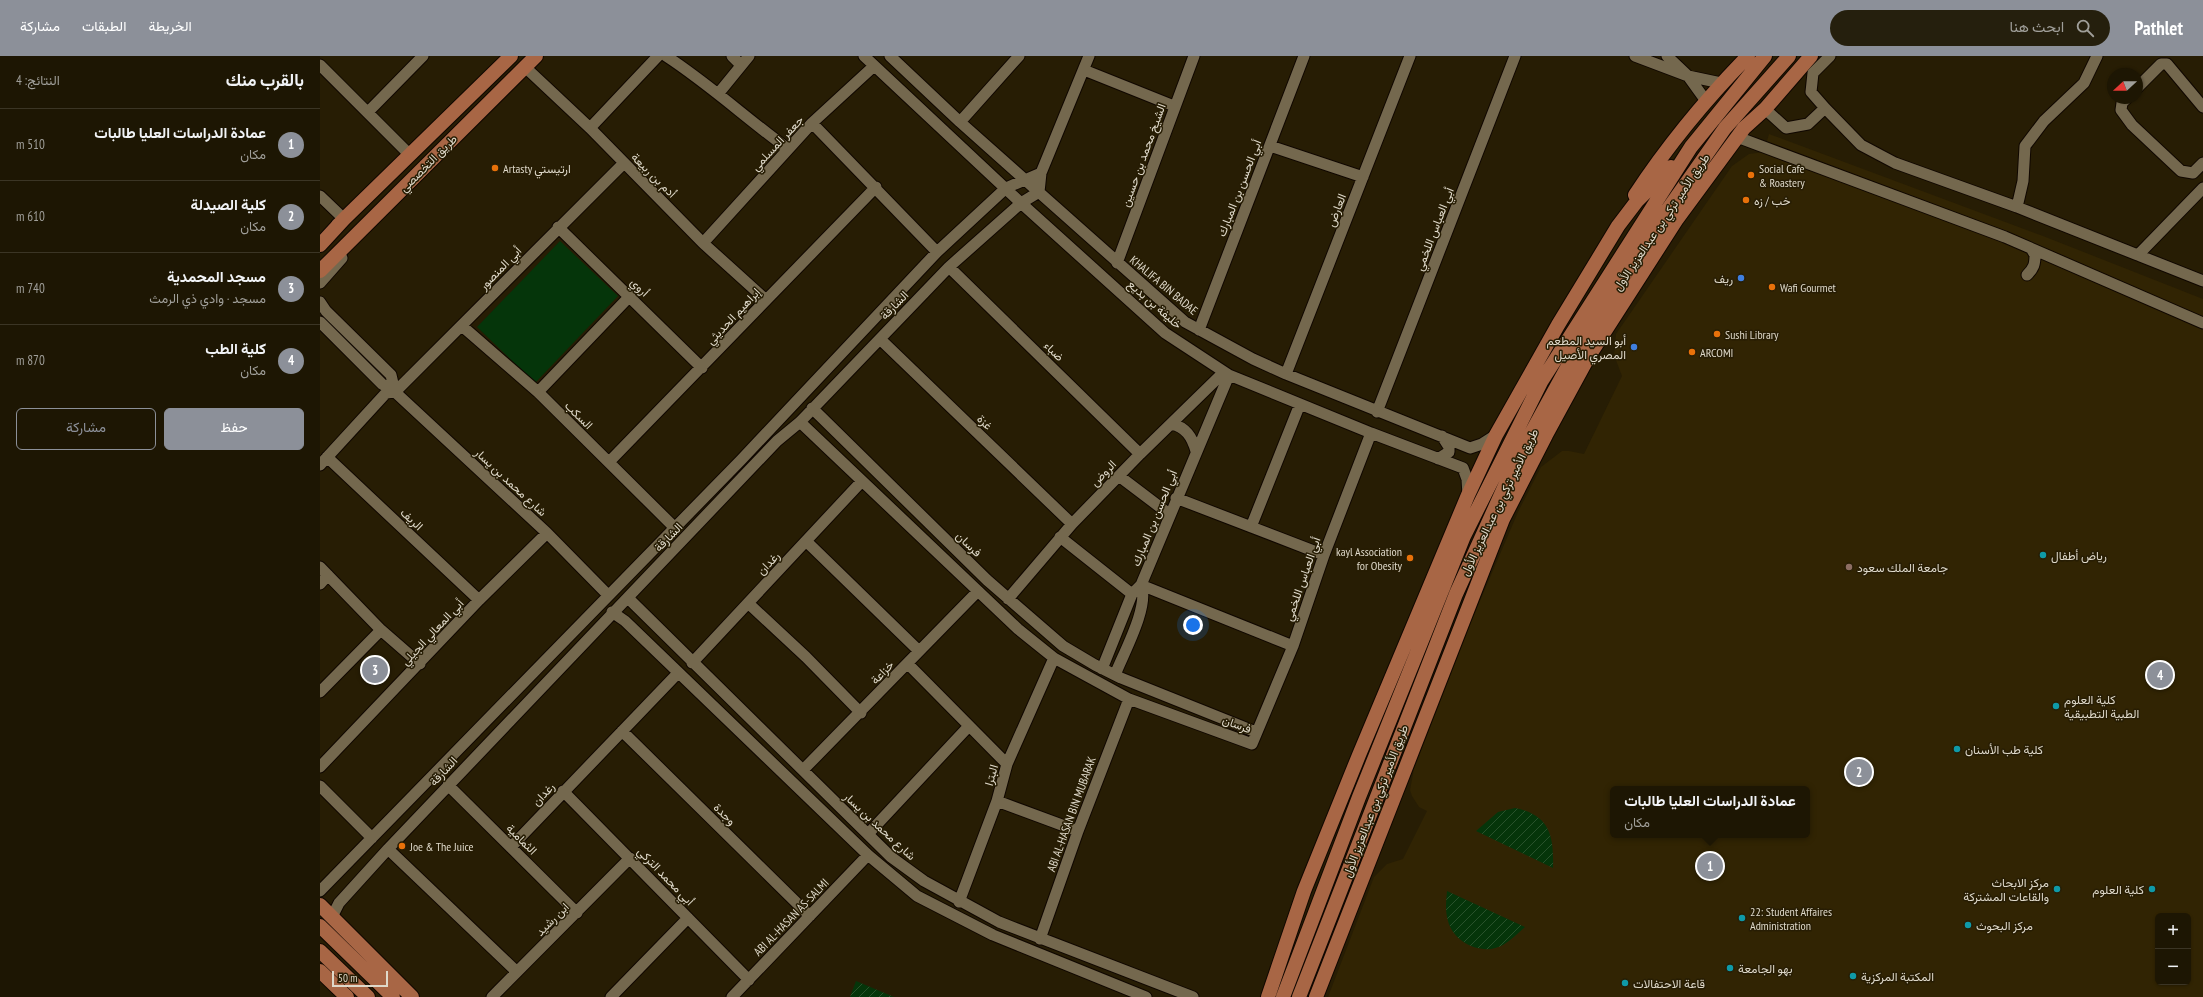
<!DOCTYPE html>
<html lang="ar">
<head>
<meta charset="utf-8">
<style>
	body { margin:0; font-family:"PT Sans Narrow",Vazirmatn,sans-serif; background:#251f0d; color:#f1f3f6; direction:rtl }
	.controls { position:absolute; right:12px; bottom:12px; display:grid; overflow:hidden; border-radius:6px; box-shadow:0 1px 3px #0004 }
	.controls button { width:36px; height:36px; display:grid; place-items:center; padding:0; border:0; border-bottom:1px solid #3b3525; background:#1d1603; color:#f1f3f6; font:20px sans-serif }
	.compass { position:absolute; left:1787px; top:12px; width:36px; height:36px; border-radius:50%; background:#1d1603; box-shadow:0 1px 3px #0004; rotate:249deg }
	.scale { position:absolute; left:12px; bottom:10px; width:56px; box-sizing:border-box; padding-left:4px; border:2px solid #dfd9ca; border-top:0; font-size:11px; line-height:14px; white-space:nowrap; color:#dfd9ca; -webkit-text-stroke:3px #271d04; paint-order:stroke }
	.you { position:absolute; left:873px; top:569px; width:14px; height:14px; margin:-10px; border:3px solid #fff; border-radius:50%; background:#1a73e8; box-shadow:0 0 0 6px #1a73e833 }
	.badge { display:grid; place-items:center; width:26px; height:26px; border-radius:50%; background:#8c9099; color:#fff; font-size:13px; font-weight:700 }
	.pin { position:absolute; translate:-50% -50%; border:2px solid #fff; box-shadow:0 1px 4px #0006 }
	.popup { position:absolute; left:1290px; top:730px; width:200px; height:52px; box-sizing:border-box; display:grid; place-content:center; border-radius:6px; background:#1d1603; filter:drop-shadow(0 1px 3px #0005); font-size:13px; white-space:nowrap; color:#a09f9a }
	.popup b { font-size:15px; color:#f1f3f6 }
	.popup::after { content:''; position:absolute; left:50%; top:100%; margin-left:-8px; border:8px solid transparent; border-top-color:#1d1603 }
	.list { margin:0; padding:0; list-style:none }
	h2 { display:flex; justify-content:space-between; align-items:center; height:52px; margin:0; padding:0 16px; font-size:17px }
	h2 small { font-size:13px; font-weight:400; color:#a09f9a }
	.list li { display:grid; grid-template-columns:26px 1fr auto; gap:12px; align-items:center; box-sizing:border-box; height:72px; padding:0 16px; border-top:1px solid #3b3525 }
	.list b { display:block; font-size:15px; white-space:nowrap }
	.list p { margin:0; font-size:13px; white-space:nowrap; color:#a09f9a }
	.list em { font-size:13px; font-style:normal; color:#a09f9a }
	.actions { display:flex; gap:8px; padding:12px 16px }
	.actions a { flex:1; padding:9px 0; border:1px solid #8c9099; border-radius:6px; text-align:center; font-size:14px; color:#8c9099 }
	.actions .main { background:#8c9099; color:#fff }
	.icon { flex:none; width:22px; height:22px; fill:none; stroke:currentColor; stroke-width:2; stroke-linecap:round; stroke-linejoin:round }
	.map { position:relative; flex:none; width:1883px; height:941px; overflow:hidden; direction:ltr }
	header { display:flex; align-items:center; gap:24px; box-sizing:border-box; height:56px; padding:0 20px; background:#8c9099; color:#fff }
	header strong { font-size:19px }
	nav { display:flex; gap:22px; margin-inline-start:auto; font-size:14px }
	.search { width:280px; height:36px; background:#251f0d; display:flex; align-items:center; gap:10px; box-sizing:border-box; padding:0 14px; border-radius:22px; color:#a09f9a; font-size:15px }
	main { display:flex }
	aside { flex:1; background:#1d1603 }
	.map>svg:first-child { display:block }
	.built { fill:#312403; fill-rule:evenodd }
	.park { fill:#05350a }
	.garden { fill:url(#garden-furrows) }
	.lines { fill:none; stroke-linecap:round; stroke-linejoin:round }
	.minor-casing { stroke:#100700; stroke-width:13 }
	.major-casing { stroke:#100700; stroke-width:16 }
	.minor { stroke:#74684e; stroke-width:11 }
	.major { stroke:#a86645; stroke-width:14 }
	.food-dot { fill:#e8710a; stroke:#271d04; stroke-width:1.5 }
	.shop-dot { fill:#3f7fe0; stroke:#271d04; stroke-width:1.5 }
	.culture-dot { fill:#0f9aa8; stroke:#271d04; stroke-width:1.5 }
	.education-dot { fill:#8d6e63; stroke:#271d04; stroke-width:1.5 }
	.labels { text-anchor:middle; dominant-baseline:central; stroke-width:3; stroke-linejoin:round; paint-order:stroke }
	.street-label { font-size:12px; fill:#dfd9ca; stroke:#271d04 }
	.poi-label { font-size:12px; fill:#dfd9ca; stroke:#271d04; text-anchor:start }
</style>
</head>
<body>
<header>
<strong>Pathlet</strong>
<div class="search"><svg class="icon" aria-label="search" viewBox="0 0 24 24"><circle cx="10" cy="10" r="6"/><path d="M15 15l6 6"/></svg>ابحث هنا</div>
<nav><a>الخريطة</a><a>الطبقات</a><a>مشاركة</a></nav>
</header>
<main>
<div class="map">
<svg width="1883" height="941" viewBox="0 0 1883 941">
	<defs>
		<pattern id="garden-furrows" width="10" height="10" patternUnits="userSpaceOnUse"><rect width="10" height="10" fill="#05350a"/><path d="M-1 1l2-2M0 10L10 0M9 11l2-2" fill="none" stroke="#29522c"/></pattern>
	</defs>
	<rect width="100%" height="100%" fill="#271d04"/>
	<!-- built -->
	<path class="built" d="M1449,78L1723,180L1883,243V941H1008L1054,821L1067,808L1083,803L1107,755L1099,751L1092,740L1090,734L1094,713L1151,566L1198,456L1221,411L1242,395H1249L1264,398L1302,320L1294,299L1296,278L1412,110L1429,98L1444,96ZM1293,733H1487V779H1293ZM1838,860H1868V926H1838Z"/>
	<!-- park -->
	<path class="park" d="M240,185L298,240L215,327L157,271Z"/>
	<!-- garden -->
	<path class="garden" d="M1195,752C1230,759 1234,780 1233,812L1156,775L1178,756Z
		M1127,835L1205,871C1198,877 1191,884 1183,889C1164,900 1134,888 1128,865C1125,855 1126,845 1127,835Z
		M536,925L574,941H530Z"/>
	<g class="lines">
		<!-- minor casing -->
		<g class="minor-casing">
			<path id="minor" d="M346,0C389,28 427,63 468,93
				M412,0L420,8
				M544,0L701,147L845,277L909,319L1051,377L1143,412L1147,423L1148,439
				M570,0L640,66L865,266L933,303L966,318L1150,392L1162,388L1176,379
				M1315,0L1368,20L1401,27
				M1347,0L1368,20L1386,45
				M1510,0L1493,17L1491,36L1505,52L1541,89L1575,107L1697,151L1883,225
				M0,9L90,99
				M205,11L270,72L383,187L446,244
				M764,14L854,50
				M1817,32L1841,8H1847L1883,51
				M398,38L429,0
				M1807,42L1802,47L1801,54L1812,69L1861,115L1873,117L1883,107
				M1445,53L1466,72L1488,68L1505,52
				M48,56L103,0
				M640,66L699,0
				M492,67L617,196
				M270,72L338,0
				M1417,81L1685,181L1883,267
				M950,90L1043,121
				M0,140L24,163L17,168
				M1697,151L1703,125L1705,90L1724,65L1764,27L1777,0
				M238,171L382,312
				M383,187L492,67L554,10
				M1818,199L1883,132
				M797,207L874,0
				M629,211L820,398
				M1707,219C1714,212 1715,208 1715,199L1712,194
				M0,227L22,202
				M0,246L6,255L71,319L75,336L227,477L288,539
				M0,266L62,328L75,336
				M142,270L218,336L354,471
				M879,274L984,0
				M560,283L752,468
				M966,318L1090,0
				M75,336L304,107
				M218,336L310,240
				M492,352L667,524L743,590L775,609L801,622L936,676
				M1057,356L1195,0
				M480,366L698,573L734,602L809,643L932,688L973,590L1004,499L1051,377
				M851,368C866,371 872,381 876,395
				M7,401L159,544
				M1118,403L1129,396V391L1122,380
				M289,406L556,131
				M0,409L66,337L75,336
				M799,420L849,458
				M856,442L1004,499
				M931,471L980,348
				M740,481L812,538
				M487,486L599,595
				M0,511L61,574L100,608
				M0,528L8,519
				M821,529L973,590
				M308,542L571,801L604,825L679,866L873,941
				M688,543L752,468L820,398L904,316
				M428,547L486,601L541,657
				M292,556L305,565L548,799L597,840L673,879L826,941
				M372,607L542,425
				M588,608L687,708
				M782,613L812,538L821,529L909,319
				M795,619C803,598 830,550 821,529
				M0,636L61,574
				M302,675L490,860
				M0,711L159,544L227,477
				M483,714L658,535
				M128,729L257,857
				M0,730L52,782
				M243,735L429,924
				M677,745L758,775
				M548,778L649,670
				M191,791L358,617
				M68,793L197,916
				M0,835L421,404L617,196L686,132L721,117
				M639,846L677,745L687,708L734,602
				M12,861L19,847L68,793L457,385L480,366L629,211L701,147L719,136L721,117L769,0
				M720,883L758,775L809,643
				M172,941L310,802
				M291,941L368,862
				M412,941L548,799"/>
		</g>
		<!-- major casing -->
		<g class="major-casing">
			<path id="major" d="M1315,139C1348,89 1386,43 1428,0
				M0,189L24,163L191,0
				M0,215L216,0
				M0,849L92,941
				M0,870L73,941
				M0,895L48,941
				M0,915L27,941
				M948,941L984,835L1039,699L1148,439L1176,379L1238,269L1298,170L1317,145L1351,111
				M963,941L1039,741L1144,480L1221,326L1371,91L1445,0
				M979,941L1136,538L1197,403L1255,297L1327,183L1405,72L1469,0
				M996,941L1183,463L1226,379L1269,300L1357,163L1424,72L1445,53L1491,0"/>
		</g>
		<!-- minor -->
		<use href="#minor" class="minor"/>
		<!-- major -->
		<use href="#major" class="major"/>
	</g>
	<!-- markers -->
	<g class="food-dot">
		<circle cx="175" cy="112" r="4"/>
		<circle cx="1431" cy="119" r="4"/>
		<circle cx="1426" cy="144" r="4"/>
		<circle cx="1452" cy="231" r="4"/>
		<circle cx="1397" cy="278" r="4"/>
		<circle cx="1372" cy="296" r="4"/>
		<circle cx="1090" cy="502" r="4"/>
		<circle cx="82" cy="790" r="4"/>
	</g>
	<g class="shop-dot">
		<circle cx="1421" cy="222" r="4"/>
		<circle cx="1314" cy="291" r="4"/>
	</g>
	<g class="culture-dot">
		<circle cx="1723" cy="499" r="4"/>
		<circle cx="1736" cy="650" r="4"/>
		<circle cx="1637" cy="693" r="4"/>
		<circle cx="1737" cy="833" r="4"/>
		<circle cx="1832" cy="833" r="4"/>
		<circle cx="1422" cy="862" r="4"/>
		<circle cx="1648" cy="869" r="4"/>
		<circle cx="1410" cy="912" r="4"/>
		<circle cx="1533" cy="920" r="4"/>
		<circle cx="1305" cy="927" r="4"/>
	</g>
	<circle class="education-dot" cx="1529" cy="511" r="4"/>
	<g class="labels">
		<!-- street labels -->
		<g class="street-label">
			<text transform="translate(457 87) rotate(-47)">جعفر المسلمي</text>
			<text transform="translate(823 99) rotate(-70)">الشيخ محمد بن حسين</text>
			<text transform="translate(108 107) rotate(-45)">طريق التخصصي</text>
			<text transform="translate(334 119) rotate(45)">أدم بن ربيعة</text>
			<text transform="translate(919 132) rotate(-69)">أبي الحسن بن المبارك</text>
			<text transform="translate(1016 154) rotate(-69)">العارض</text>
			<text transform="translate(1341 166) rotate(-56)">طريق الأمير تركي بن عبدالعزيز الأول</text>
			<text transform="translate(1114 173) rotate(-69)">أبي العباس اللخمي</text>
			<text transform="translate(180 212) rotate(-46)">أبي المنصور</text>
			<text transform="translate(844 229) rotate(40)">KHALIFA BIN BADAE</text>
			<text transform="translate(320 231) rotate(44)">أروي</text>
			<text transform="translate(835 248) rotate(41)">خليفة بن بديع</text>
			<text transform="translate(574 249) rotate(-46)">الشارقة</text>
			<text transform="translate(413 260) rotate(-47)">إبراهيم الحديثي</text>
			<text transform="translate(734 295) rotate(44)">ضباء</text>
			<text transform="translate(259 359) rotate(45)">السكب</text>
			<text transform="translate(665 366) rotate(44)">غزة</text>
			<text transform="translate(783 417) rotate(-46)">الروض</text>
			<text transform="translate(191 426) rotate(43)">شارع محمد بن يسار</text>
			<text transform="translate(1179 446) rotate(-64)">طريق الأمير تركي بن عبدالعزيز الأول</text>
			<text transform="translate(834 462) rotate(-68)">أبي الحسن بن المبارك</text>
			<text transform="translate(92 463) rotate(43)">الريف</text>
			<text transform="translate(348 481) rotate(-46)">الشارقة</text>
			<text transform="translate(649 488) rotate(44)">فرسان</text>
			<text transform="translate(448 507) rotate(-46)">رغدان</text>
			<text transform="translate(982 523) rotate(-71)">أبي العباس اللخمي</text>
			<text transform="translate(112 576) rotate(-47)">أبي المعالي الجيلي</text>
			<text transform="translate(562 616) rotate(-46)">خزاعة</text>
			<text transform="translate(917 668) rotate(20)">فرسان</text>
			<text transform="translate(123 715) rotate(-47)">الشارقة</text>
			<text transform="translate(671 719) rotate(-75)">البترا</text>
			<text transform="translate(223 738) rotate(-47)">رغدان</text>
			<text transform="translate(1055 745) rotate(-69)">طريق الأمير تركي بن عبدالعزيز الأول</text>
			<text transform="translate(405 758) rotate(45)">وجدة</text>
			<text transform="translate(751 758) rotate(-70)">ABI AL-HASAN BIN MUBARAK</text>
			<text transform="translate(560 770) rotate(43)">شارع محمد بن يسار</text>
			<text transform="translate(202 783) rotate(45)">الثمامية</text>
			<text transform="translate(346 820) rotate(46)">أبي محمد التركي</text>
			<text transform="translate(471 861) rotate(-46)">ABI AL-HASAN AS-SALMI</text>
			<text transform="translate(232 863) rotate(-45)">ابن رشيد</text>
		</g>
		<!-- poi labels -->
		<g class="poi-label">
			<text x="183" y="112">Artasty ارتيستي</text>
			<text x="1439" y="112">Social Cafe<tspan x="1439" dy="14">&amp; Roastery</tspan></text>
			<text x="1434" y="144">خب / زه</text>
			<text x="1413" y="222" text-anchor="end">ريف</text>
			<text x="1460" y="231">Wafi Gourmet</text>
			<text x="1405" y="278">Sushi Library</text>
			<text x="1306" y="284" text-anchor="end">أبو السيد المطعم<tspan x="1306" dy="14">المصري اﻷصيل</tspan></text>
			<text x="1380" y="296">ARCOMI</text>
			<text x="1082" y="495" text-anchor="end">kayl Association<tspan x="1082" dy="14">for Obesity</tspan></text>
			<text x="1731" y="499">رياض أطفال</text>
			<text x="1537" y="511">جامعة الملك سعود</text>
			<text x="1744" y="643">كلية العلوم<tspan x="1744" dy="14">الطبية التطبيقية</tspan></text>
			<text x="1645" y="693">كلية طب الأسنان</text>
			<text x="90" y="790">Joe &amp; The Juice</text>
			<text x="1729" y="826" text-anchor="end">مركز الابحاث<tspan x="1729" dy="14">والقاعات المشتركة</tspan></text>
			<text x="1824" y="833" text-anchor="end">كلية العلوم</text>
			<text x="1430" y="855">22: Student Affaires<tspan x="1430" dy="14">Administration</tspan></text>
			<text x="1656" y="869">مركز البحوث</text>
			<text x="1418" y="912">بهو الجامعة</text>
			<text x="1541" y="920">المكتبة المركزية</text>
			<text x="1313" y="927">قاعة الاحتفالات</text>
		</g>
	</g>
</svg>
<div class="controls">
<button>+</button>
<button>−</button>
</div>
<svg class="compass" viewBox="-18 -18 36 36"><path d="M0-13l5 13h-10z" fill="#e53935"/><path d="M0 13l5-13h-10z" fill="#a09f9a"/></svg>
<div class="scale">50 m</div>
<div class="you"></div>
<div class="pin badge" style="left:1390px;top:810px">1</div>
<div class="popup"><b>عمادة الدراسات العليا طالبات</b>مكان</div>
<div class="pin badge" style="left:1539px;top:716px">2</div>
<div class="pin badge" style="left:55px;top:614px">3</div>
<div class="pin badge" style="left:1840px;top:619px">4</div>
</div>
<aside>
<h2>بالقرب منك<small>النتائج: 4</small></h2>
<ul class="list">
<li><span class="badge">1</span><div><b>عمادة الدراسات العليا طالبات</b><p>مكان</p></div><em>510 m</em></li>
<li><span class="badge">2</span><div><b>كلية الصيدلة</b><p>مكان</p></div><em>610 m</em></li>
<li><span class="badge">3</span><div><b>مسجد المحمدية</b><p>مسجد · وادي ذي الرمث</p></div><em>740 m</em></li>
<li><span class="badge">4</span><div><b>كلية الطب</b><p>مكان</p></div><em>870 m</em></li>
</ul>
<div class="actions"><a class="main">حفظ</a><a>مشاركة</a></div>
</aside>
</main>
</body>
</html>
